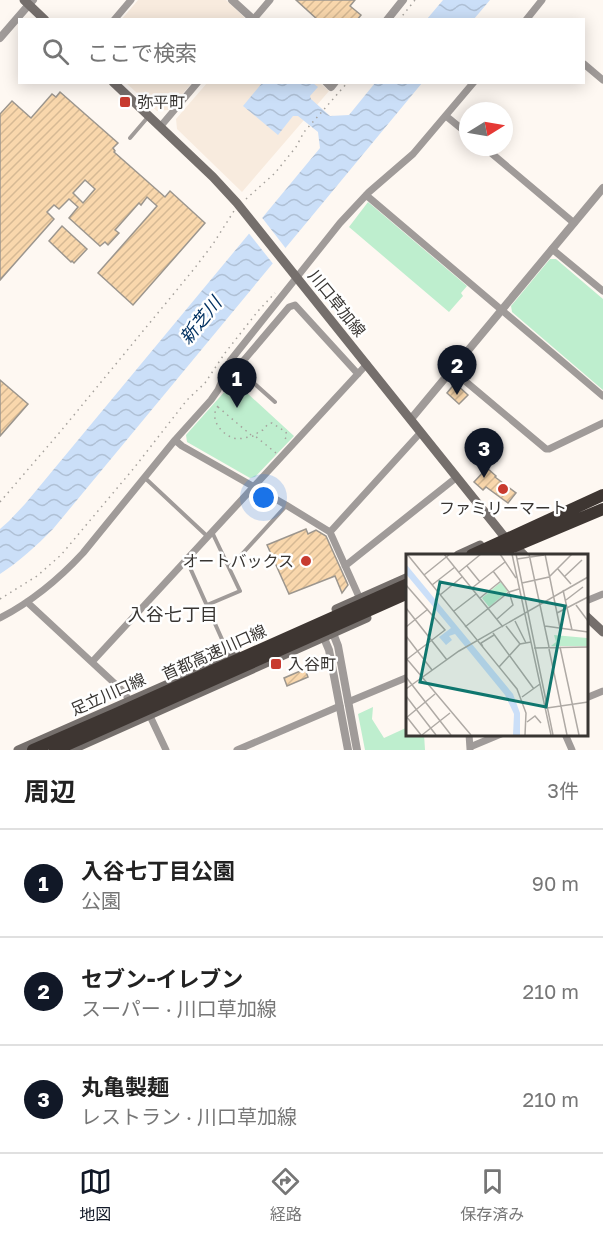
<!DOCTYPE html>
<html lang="ja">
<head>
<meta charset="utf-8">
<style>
	body { margin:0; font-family:"Golos Text","Noto Sans JP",sans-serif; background:#f6f6f6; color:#222 }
	.compass { position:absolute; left:459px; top:102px; width:54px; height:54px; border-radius:50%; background:#fff; box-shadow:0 3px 15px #0003; rotate:79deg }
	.you { position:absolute; left:264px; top:498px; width:21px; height:21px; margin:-15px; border:4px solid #fff; border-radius:50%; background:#1a73e8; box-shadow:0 0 0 9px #1a73e833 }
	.badge { display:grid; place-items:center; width:39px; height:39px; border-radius:50%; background:#111827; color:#fff; font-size:20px; font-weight:700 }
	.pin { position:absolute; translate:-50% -50px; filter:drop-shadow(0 2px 3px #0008) }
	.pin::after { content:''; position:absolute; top:32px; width:21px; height:18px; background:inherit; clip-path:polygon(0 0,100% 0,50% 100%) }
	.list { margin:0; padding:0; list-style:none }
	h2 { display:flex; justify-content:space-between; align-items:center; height:78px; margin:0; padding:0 24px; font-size:26px }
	h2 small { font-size:20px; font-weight:400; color:#767676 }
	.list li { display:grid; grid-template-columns:39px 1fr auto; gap:18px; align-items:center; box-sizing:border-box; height:108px; padding:0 24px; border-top:2px solid #e0e0e0 }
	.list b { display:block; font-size:22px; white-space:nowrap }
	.list p { margin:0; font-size:20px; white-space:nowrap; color:#767676 }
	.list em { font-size:20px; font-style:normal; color:#767676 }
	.icon { flex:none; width:33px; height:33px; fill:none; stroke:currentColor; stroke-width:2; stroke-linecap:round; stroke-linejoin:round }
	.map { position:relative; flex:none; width:603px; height:750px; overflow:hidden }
	.search { position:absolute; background:#fff; box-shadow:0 3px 15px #0003; left:18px; right:18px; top:18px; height:66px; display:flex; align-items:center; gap:15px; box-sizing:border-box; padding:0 21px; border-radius:0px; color:#767676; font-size:22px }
	.sheet { height:402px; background:#fff }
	nav { display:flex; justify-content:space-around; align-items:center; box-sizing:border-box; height:84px; border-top:2px solid #e0e0e0; background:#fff; font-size:16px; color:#767676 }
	nav a { display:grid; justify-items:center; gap:3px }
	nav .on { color:#111827 }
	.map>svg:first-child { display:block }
	.built { fill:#f8ebde }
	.park { fill:#beeece }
	.water { fill:url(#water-waves) }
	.pier { fill:#fef8f2 }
	.building { fill:url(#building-hatch); stroke:#9c968e; stroke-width:1.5; fill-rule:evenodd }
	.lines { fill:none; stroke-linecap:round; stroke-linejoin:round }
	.path { stroke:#a6a29d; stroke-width:1.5; stroke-dasharray:1.5 4.5; stroke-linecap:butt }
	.service { stroke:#a09b99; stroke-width:4 }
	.minor { stroke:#a09b99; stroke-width:7 }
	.tertiary { stroke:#a09b99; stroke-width:8 }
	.secondary { stroke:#756f6c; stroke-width:9 }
	.motorway-bridge { stroke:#3e3632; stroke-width:12 }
	.poi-dot { fill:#c83b2f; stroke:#fff; stroke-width:2 }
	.labels { text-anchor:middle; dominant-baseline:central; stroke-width:5; stroke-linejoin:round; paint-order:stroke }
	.poi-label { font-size:16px; fill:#383532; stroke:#fff; text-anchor:start }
	.street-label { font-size:16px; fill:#383532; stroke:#fff }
	.water-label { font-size:18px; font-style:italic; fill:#023161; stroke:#fff }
	.neighbourhood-label { font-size:18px; fill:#383532; stroke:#fff }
	.inset-road { fill:none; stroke:#afaaa5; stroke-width:1.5 }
	.view { fill:#0f766e; fill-opacity:0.15; stroke:#0f766e; stroke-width:3 }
	.inset-edge { fill:none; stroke:#383532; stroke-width:3 }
</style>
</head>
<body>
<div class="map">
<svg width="603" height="750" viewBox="0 0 603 750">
	<defs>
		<pattern id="water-waves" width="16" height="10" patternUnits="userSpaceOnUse" patternTransform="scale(1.5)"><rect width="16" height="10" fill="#cbdff8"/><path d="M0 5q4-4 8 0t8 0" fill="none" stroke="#afc0d5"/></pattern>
		<pattern id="building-hatch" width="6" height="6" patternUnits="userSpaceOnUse" patternTransform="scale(1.5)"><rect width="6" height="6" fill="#f9d7ac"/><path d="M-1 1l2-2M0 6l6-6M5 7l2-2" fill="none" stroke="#d6b994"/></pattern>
	</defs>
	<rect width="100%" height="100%" fill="#fef8f2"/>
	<!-- built -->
	<path class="built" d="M138,0H226L244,17L245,19L121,20Z
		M126,83H192L168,110L157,111Z
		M207,83H320L329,91L242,192L177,129L176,119Z"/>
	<!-- park -->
	<path class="park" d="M368,202L467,286L461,293L463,296L449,312L349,227Z
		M550,259H556L603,299V390L512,312L511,306Z
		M234,381L294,436L255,477L250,478L187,442L186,435Z
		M373,707L372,719L384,738L408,727V734H424L425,750H365L358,714Z"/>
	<!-- water -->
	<path class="water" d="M443,0H490L474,19H427Z
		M262,83H313L318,87L310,96L311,99L330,116L349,115L375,83H422L53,529C36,546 20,561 0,574V529L9,521L25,504L320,148L318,132L298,116H293L278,135L243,106Z"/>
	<!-- pier -->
	<path class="pier" d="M260,215L287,250L274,265L247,231Z"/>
	<!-- building -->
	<path class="building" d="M296,0H355L350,6L361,15L357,20H318Z
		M60,92L118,143L113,148L115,151L114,152L165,197L170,191L205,223L133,305L98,273L157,206L147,197L141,205L139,203L115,230L119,233L108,245L105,242L100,246L69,218L78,207L69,199L59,209L54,205L47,212L54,219L0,280V114L12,101L31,118L52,94L56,97ZM85,180L95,189L83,203L73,193Z
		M62,226L87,249L74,263L72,261L71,262L49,241Z
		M0,380L28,404L0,436Z
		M455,383L468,395L459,404L447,393Z
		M487,468L496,476L495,477L516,493L508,503L486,487L483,490L474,482Z
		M306,529L308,534L316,530L326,536L348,585L342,593L335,576L289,594L267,545Z
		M305,669L308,677L287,686L284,678Z"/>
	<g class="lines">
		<!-- path -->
		<path class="path" d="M399,20L415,0
			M246,199L275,173L296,147L304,132L348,82
			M218,406C209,418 220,433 233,438C240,440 247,437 254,436
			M218,407L251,435
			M276,453L255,436L258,432L263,430L268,424L272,423L286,432L287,436L285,439
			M0,502L60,432L194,269L213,244L234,211
			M0,599L37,576L61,555L134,468L187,400L205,383L225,353L258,311L275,293"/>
		<!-- service -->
		<path class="service" d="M130,138L148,117
			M237,368L275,402
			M145,478L207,536
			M187,561L229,655
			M229,566L233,564L286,506
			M207,605L240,591L212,532"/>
		<!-- minor -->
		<path class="minor" d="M114,20L131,0
			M253,20L270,0
			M526,20L542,0
			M584,64L603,80
			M446,116L468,134
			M160,127L198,82
			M484,147L574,223
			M366,195L603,396
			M552,249L603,291
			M452,370L546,449H549L603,423
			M223,378L230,376L233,373L289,307L295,305L358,374
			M175,440L182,446L286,505L330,532L360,599
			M330,532L421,432
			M345,566L457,477
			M586,601L603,594
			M27,602L125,693L129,701
			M0,618C31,602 59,579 83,553L175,440L211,400L218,390L230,361L340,223L369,192L413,154L474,82
			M92,662L367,364
			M586,698L603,691
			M348,702L408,677
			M150,716L166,750
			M469,734L470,749
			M565,734L572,750
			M470,747L501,734
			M237,750L340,706"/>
		<!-- tertiary -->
		<path class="tertiary" d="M232,0L254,20
			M387,20L403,0
			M0,38L33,0
			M326,82L331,87L335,82
			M411,419L603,188
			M331,628L338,646L357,750
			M321,631L329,650L348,750"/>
		<!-- secondary -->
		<path class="secondary" d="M24,0L45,20
			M113,82L213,177L237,203L503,535L524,555
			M458,555L480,545
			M336,609L408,577
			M586,616L603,632
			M18,750L236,654
			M71,750L367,618"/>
		<!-- motorway-bridge -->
		<path class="motorway-bridge" d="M472,555L603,495
			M494,555L603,509
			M33,750L116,714L408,584
			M55,750L408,593"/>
	</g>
	<!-- markers -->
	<g class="poi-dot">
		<rect x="119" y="96" width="12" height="12" rx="3"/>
		<circle cx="503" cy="489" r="6"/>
		<circle cx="306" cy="561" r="6"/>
		<rect x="270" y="658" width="12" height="12" rx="3"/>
	</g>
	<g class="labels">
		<!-- poi labels -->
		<g class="poi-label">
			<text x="137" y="102">弥平町</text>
			<text x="503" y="508" text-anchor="middle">ファミリーマート</text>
			<text x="294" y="561" text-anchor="end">オートバックス</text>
			<text x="288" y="664">入谷町</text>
		</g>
		<!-- street labels -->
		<g class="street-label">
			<text transform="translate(337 303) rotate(51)">川口草加線</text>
			<text transform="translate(214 652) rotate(-24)">首都高速川口線</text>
			<text transform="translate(108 694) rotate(-24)">足立川口線</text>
		</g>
		<!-- water labels -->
		<g class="water-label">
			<text transform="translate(200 320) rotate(-51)">新芝川</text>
		</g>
		<!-- neighbourhood labels -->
		<g class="neighbourhood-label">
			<text x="173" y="614">入谷七丁目</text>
		</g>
	</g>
	<!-- overview -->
	<g transform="translate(406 554)">
		<rect width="182" height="182" fill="#fef8f2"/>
		<path d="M95,28L102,37L83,53L76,44ZM148,81L181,84V92H145L150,88Z" fill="#beeece"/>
		<path d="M0,10L107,140L114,159V181H107L108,160L99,141L49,80L43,82L46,86L40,91L33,83L45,74L0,20Z" fill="#cbdff8"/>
		<path class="inset-road" d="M1,0L111,135L120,159L119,181M38,0L97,73M94,0L110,24M106,0L145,181M110,0L147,181M123,0L143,93M139,0L154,74M111,5L138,1M61,12L74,28M151,14L165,30M87,17L103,38L107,51L91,65M53,18L75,0M18,21L44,0M159,22L176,6M116,29L143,23L166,0M0,31L39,76L0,106M26,31L49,13M66,34L99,8M157,36L166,76M34,41L56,23M74,44L95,27M160,46L177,33M170,51L182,67M0,54L41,106M48,57L70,40M151,59L182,43M109,67L120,89M100,72L114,90M139,72L182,78M0,73L22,55M59,73L103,38L113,35M87,79L128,135M0,82L26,116M77,93L75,89L88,81M154,93L173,181M128,94L182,93M143,95L161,181M0,104L65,181M93,113L114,90L125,88M0,123L45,181M0,135L53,97L182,23M0,142L30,181M116,143L134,130M141,154L182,148M0,162L15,181M0,164L29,140M121,168L129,162L135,169M16,181L44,159"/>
		<path class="view" d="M34,28L159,52L140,153L14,128Z"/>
		<rect width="182" height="182" class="inset-edge"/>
	</g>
</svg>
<svg class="compass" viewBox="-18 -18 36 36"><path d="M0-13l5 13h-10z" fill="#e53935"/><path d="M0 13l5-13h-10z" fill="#767676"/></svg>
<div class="you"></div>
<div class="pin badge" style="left:237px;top:408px">1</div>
<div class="pin badge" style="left:457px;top:395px">2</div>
<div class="pin badge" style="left:484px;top:478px">3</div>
<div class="search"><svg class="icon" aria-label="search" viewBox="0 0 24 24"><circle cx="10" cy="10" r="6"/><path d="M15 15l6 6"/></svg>ここで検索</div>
</div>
<section class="sheet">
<h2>周辺<small>3件</small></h2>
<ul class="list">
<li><span class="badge">1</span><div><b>入谷七丁目公園</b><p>公園</p></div><em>90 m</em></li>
<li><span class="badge">2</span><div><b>セブン-イレブン</b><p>スーパー · 川口草加線</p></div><em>210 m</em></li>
<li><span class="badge">3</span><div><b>丸亀製麺</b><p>レストラン · 川口草加線</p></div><em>210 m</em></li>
</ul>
</section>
<nav>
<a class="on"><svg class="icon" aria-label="map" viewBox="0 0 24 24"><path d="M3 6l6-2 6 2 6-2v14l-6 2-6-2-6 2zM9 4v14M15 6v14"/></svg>地図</a>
<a><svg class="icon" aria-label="directions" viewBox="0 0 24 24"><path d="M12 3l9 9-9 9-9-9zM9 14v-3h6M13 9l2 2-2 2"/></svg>経路</a>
<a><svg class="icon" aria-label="saved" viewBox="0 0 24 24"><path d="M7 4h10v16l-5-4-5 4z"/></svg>保存済み</a>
</nav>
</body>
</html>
